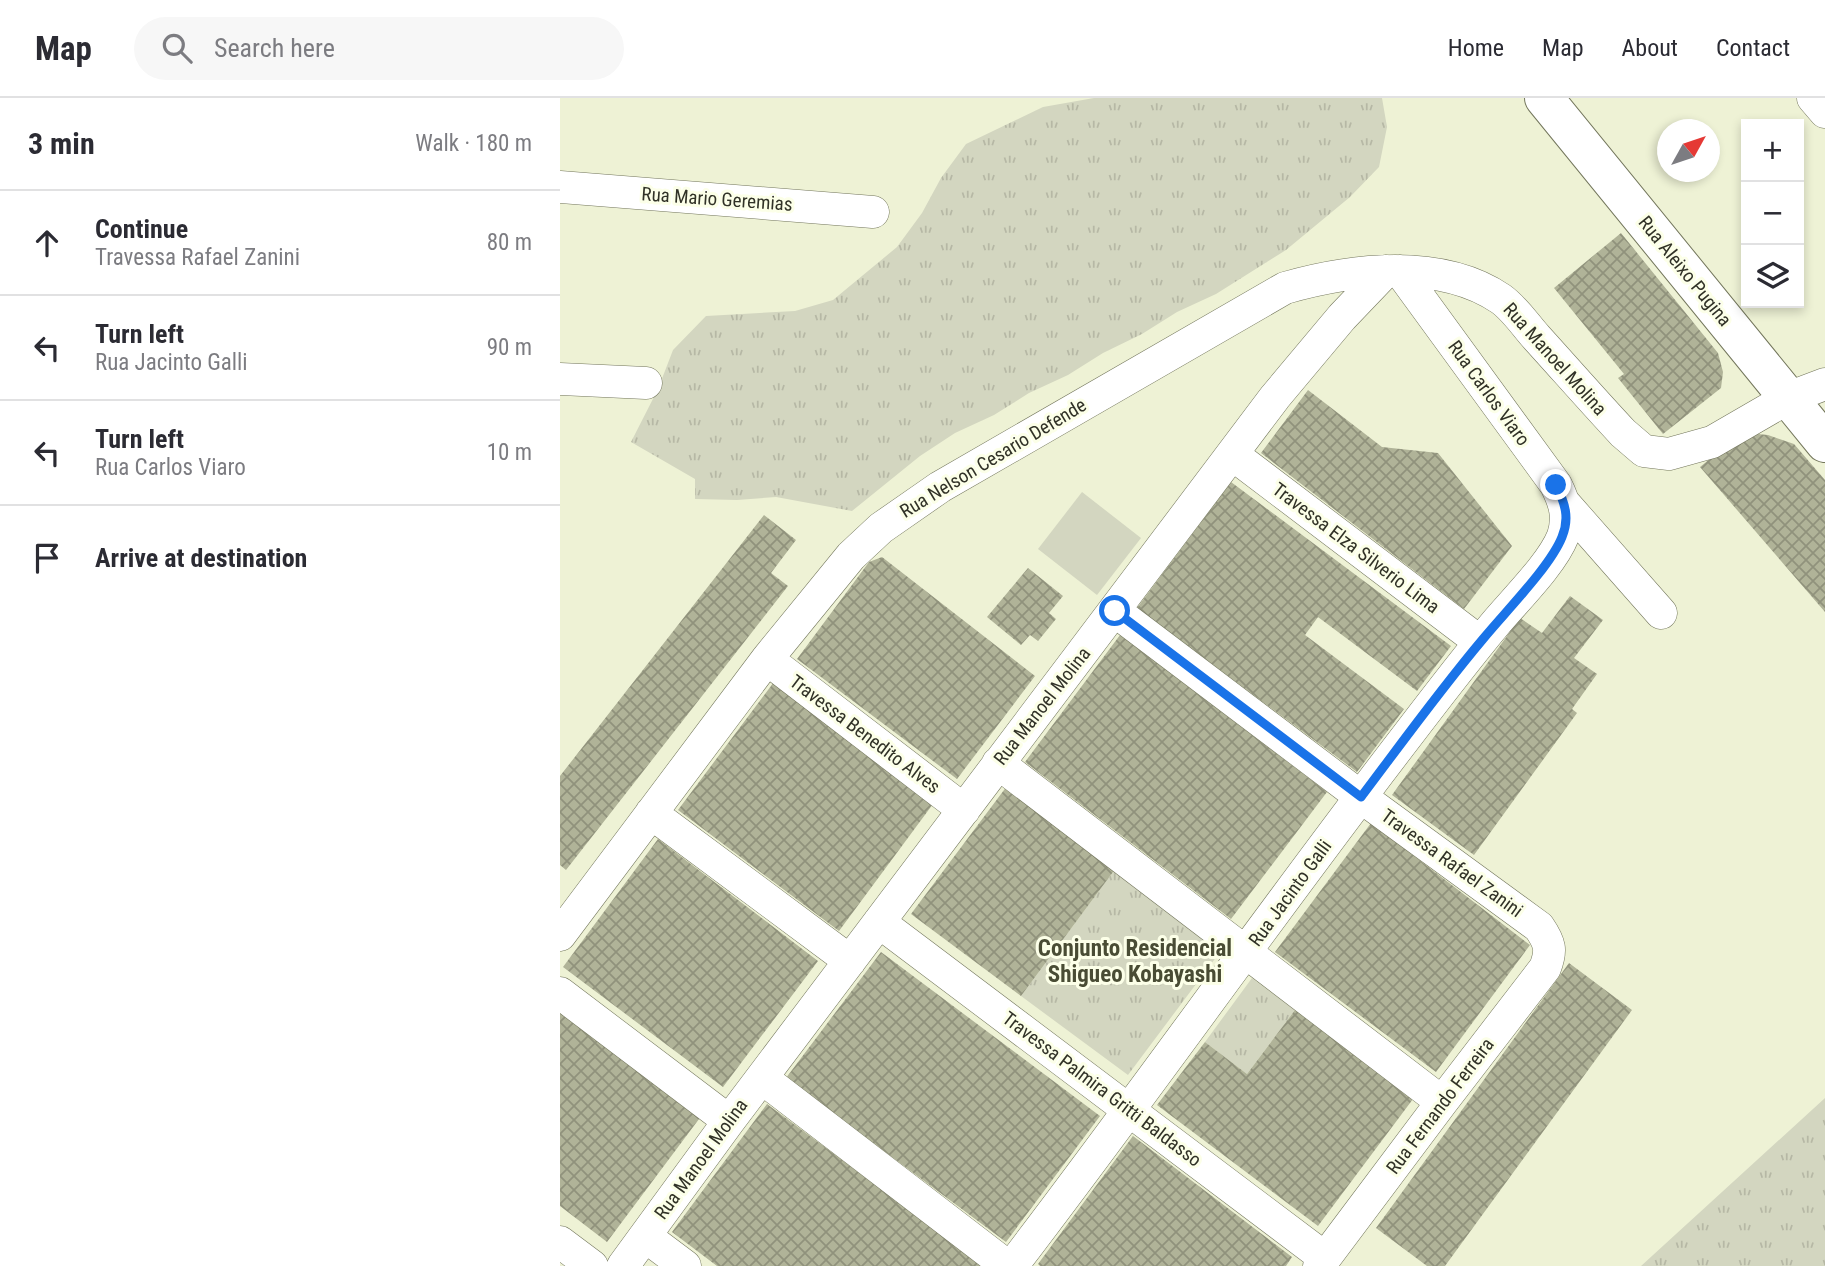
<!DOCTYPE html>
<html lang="en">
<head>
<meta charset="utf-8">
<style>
	body { margin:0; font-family:"Roboto Condensed",sans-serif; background:#f7f7f7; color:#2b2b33 }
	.controls { position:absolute; right:21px; top:21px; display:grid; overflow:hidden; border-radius:0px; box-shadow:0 4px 10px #0003 }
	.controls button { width:63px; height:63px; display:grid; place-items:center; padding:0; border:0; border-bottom:2px solid #e1e1e2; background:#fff; color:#2b2b33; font:35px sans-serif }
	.compass { position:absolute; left:1097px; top:21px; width:63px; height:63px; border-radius:50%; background:#fff; box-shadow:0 4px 10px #0003; rotate:50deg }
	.stop { position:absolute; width:21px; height:21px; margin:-16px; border:5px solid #1a73e8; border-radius:50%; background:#fff }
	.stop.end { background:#1a73e8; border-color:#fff; box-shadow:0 2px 7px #0008 }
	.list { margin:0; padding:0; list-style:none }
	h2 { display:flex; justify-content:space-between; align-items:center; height:91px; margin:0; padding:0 28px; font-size:30px }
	h2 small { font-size:23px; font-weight:400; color:#7c7c81 }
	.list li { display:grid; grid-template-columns:46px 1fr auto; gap:21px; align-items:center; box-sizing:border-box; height:105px; padding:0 28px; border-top:2px solid #e1e1e2 }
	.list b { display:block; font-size:26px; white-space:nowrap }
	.list p { margin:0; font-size:23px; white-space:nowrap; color:#7c7c81 }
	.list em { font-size:23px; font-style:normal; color:#7c7c81 }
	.icon { flex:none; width:38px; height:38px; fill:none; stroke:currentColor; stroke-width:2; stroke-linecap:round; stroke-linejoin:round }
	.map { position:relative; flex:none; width:1265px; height:1168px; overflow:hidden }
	header { display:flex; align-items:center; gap:42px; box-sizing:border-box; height:98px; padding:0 35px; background:#fff; border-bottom:2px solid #e1e1e2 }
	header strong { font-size:33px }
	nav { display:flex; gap:38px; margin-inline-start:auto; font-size:24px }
	.search { width:490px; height:63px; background:#f7f7f7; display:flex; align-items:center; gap:18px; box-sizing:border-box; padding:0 24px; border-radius:38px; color:#7c7c81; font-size:26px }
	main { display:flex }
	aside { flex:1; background:#fff }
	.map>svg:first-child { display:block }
	.grass { fill:url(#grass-tufts) }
	.garden { fill:#d3d6c0 }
	.building { fill:url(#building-cross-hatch) }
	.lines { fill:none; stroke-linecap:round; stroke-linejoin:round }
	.street-casing { stroke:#73765c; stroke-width:33 }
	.secondary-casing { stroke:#73765c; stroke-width:40 }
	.street { stroke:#fff; stroke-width:32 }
	.secondary { stroke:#fff; stroke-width:38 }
	.route { stroke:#1a73e8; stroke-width:9 }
	.labels { text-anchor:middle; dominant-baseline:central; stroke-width:6; stroke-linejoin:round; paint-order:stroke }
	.street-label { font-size:19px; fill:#313227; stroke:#fcffe8 }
	.quarter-label { font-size:23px; font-weight:bold; fill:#494c34; stroke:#fcffe8 }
</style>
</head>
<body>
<header>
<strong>Map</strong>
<div class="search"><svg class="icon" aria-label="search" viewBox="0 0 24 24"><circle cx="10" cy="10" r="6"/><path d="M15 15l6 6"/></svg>Search here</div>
<nav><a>Home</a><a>Map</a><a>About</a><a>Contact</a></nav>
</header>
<main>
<aside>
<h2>3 min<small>Walk · 180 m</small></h2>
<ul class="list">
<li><svg class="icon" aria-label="ahead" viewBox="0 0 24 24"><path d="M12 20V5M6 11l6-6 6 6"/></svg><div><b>Continue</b><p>Travessa Rafael Zanini</p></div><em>80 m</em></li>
<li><svg class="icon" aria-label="left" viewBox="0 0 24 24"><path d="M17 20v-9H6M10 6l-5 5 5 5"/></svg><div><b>Turn left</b><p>Rua Jacinto Galli</p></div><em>90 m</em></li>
<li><svg class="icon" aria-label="left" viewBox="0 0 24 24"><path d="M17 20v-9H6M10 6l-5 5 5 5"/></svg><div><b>Turn left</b><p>Rua Carlos Viaro</p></div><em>10 m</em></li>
<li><svg class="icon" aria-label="arrive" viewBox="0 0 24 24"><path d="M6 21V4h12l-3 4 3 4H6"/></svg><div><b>Arrive at destination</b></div></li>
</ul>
</aside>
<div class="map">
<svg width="1265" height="1168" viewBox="0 0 1265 1168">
	<defs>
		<pattern id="grass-tufts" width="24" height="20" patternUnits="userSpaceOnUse" patternTransform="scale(1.75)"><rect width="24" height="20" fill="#d3d6c0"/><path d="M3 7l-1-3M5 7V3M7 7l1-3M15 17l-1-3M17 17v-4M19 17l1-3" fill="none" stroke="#b6b8a5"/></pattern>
		<pattern id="building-cross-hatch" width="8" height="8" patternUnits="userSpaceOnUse" patternTransform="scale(1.75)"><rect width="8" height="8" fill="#b0b398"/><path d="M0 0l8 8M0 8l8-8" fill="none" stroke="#90927c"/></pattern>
	</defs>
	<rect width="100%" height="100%" fill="#eef2d5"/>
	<!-- grass -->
	<path class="grass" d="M534,0H822L827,29L819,69L790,99L726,152L656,196L617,214L582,236L543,255L508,277L469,295L434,317L395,335L360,358L292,413L216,399L177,402L135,401V381L71,344L98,291L113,252L146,218L235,213L273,202L337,149L362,115L381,80L406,46L483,9Z
		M556,770L663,850L568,977L461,898Z
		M692,880L735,912L687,976L645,944Z
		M1265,1000V1168H1081Z"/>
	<!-- garden -->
	<path class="garden" d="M522,394L581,440L537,497L478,451Z"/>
	<!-- building -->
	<path class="building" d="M1061,135L1158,255L1163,274L1161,290L1103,336L1058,280L1064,276L994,190Z
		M748,292L822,349L878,355L952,448L904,511L701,355Z
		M1198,336L1208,337L1234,346L1265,382V514L1140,369L1173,342Z
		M671,384L891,548L857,593L758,519L745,537L844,611L797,674L577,510Z
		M204,417L236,442L211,475L228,488L6,772L0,767V678Z
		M322,459L475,578L397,681L237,561L309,464Z
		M468,470L503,498L489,515L496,521L478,543L470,537L461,547L427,519Z
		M1010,498L1043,522L1014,560L1037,576L1012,611L1017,615L914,757L832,697L960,520L982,535Z
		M560,537L767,694L671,821L465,664Z
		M214,584L373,706L279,833L118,712Z
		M447,688L556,770L461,898L351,816Z
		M811,725L970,847L876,974L715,854Z
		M98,741L258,863L163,989L3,869Z
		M321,854L540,1018L446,1144L226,980Z
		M1009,865L1072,912L885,1168H867L816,1130Z
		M0,909L142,1017L47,1144L0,1108Z
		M735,912L853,1001L758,1128L597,1007L645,944L687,976Z
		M207,1006L424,1168H157L112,1134Z
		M573,1038L732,1159L726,1168H480L478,1166Z"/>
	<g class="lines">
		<!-- street casing -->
		<g class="street-casing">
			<path id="street" d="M1253,0L1265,14
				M0,89L313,114
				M0,281L86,285
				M672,356L920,544
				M1005,406L1101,515
				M555,513L801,699L979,829C990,845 992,852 985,870L882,1004L759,1168
				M207,561L404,712
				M438,665L882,1004
				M91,715L290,863
				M319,824L765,1160
				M0,837L207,561L291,458L321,430L380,389L725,190C791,171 881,160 941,201C955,211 966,228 977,240C1006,272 1034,304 1063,335L1084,353L1109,356L1127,351L1152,344L1228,300L1265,286
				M0,895L169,1023
				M202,980L447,1168
				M85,1138L125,1168
				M0,1144L32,1168
				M63,1168L169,1023L715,299L782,219L826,173
				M452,1168C586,993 713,812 847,638C876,600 905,562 935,526C955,502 992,466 1003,438C1009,419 1005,405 996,387L840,173"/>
		</g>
		<!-- secondary casing -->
		<g class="secondary-casing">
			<path id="secondary" d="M984,0L1265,345"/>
		</g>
		<!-- street -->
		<use href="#street" class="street"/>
		<!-- secondary -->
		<use href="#secondary" class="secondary"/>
	</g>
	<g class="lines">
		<!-- route -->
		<path class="route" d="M555,513L801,699C841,646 880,592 923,541C945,514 990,469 1002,439C1010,420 1005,405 996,387"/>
	</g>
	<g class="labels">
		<!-- street labels -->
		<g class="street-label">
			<text transform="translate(157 101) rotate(4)">Rua Mario Geremias</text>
			<text transform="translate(1125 173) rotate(51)">Rua Aleixo Pugina</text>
			<text transform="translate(995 261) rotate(48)">Rua Manoel Molina</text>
			<text transform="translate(929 295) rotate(54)">Rua Carlos Viaro</text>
			<text transform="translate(433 360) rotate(-31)">Rua Nelson Cesario Defende</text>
			<text transform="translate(796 450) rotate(37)">Travessa Elza Silverio Lima</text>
			<text transform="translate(482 608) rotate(-52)">Rua Manoel Molina</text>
			<text transform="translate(305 636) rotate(37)">Travessa Benedito Alves</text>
			<text transform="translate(892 765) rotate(36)">Travessa Rafael Zanini</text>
			<text transform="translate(730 795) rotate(-54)">Rua Jacinto Galli</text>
			<text transform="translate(542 991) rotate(37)">Travessa Palmira Gritti Baldasso</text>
			<text transform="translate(880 1008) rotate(-53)">Rua Fernando Ferreira</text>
			<text transform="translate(141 1061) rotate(-54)">Rua Manoel Molina</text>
		</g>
		<!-- quarter labels -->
		<g class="quarter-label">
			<text x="575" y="850">Conjunto Residencial<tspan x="575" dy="26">Shigueo Kobayashi</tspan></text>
		</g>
	</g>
</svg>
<div class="controls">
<button>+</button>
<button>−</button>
<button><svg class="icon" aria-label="layers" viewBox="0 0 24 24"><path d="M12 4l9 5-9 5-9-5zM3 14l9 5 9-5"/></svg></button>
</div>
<svg class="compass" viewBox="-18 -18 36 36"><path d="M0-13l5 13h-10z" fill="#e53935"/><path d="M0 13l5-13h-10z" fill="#7c7c81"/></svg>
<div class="stop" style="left:555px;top:513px"></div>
<div class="stop end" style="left:996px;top:387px"></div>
</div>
</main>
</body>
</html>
